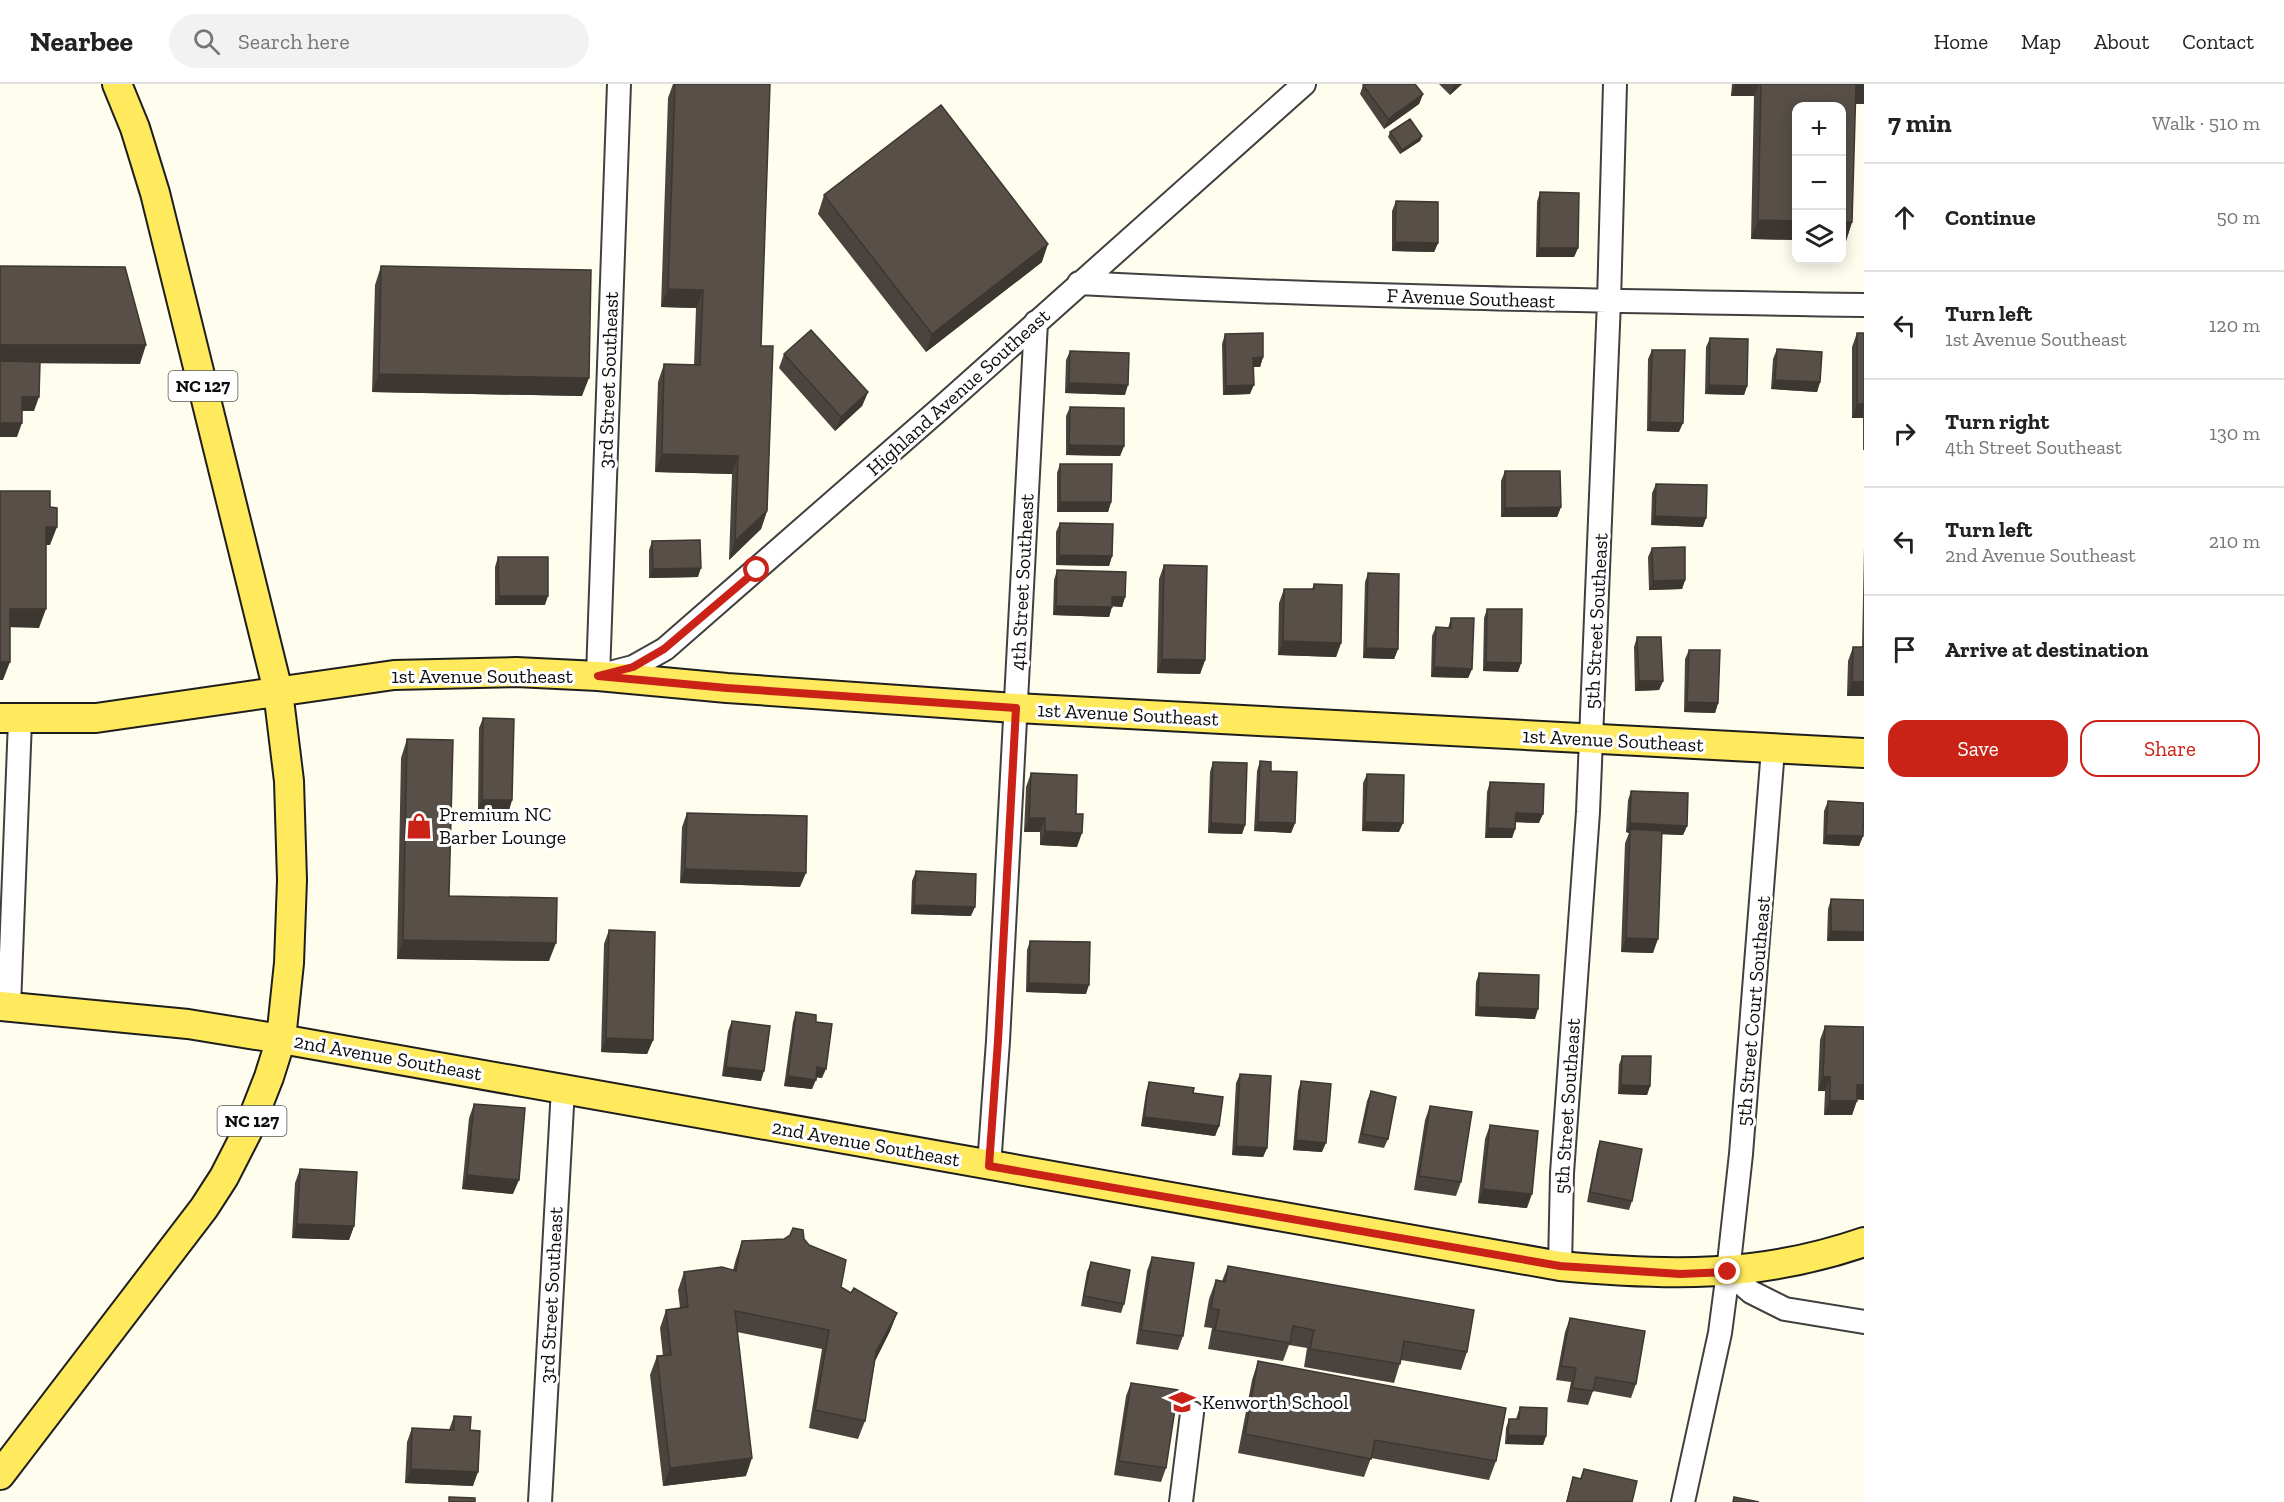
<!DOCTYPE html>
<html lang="en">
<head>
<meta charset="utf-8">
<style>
	body { margin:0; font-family:"Zilla Slab",serif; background:#f2f2f2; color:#222 }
	.controls { position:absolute; right:18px; top:18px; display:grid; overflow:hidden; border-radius:12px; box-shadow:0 3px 15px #0003 }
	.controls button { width:54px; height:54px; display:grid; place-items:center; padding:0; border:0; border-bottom:2px solid #e0e0e0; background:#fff; color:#222; font:30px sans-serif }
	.stop { position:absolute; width:18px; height:18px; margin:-14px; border:4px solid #cb2217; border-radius:50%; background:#fff }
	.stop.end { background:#cb2217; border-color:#fff; box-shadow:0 2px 6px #0008 }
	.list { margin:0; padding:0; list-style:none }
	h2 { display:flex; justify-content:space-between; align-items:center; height:78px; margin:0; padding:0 24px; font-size:26px }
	h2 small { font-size:20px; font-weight:400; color:#767676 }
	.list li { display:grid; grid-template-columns:39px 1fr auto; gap:18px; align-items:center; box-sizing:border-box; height:108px; padding:0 24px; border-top:2px solid #e0e0e0 }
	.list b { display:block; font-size:22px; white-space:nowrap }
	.list p { margin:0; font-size:20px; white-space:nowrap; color:#767676 }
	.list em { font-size:20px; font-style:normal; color:#767676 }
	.actions { display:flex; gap:12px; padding:18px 24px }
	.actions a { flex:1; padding:14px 0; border:2px solid #cb2217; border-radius:18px; text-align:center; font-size:21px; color:#cb2217 }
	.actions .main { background:#cb2217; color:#fff }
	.icon { flex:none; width:33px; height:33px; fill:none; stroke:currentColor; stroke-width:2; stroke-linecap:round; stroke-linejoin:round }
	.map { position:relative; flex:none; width:1864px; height:1418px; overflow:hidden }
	header { display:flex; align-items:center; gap:36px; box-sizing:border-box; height:84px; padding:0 30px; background:#fff; border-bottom:2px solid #e0e0e0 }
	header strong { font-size:28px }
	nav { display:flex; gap:33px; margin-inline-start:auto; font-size:21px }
	.search { width:420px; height:54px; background:#f2f2f2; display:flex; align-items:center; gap:15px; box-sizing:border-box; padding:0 21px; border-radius:33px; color:#767676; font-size:22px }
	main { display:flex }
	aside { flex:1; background:#fff }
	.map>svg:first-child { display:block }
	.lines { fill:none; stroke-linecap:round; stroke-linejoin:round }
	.minor-casing { stroke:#404040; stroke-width:26 }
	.major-casing { stroke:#1e1e1e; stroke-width:32 }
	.minor { stroke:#fff; stroke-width:22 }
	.major { stroke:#ffe95d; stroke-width:28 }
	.wall { fill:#4b443e }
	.shaded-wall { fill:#3d3732 }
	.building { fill:#574f48; stroke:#3d3732; stroke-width:1.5 }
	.route { stroke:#cb2217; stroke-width:8 }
	.labels { text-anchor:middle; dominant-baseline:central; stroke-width:6; stroke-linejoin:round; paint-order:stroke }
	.shield { fill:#fff; stroke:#565656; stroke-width:1.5 }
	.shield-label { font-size:18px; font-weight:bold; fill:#0d0d0d }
	.street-label { font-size:20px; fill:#0d0d0d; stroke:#fff }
	.poi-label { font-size:20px; fill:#0d0d0d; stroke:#fff; text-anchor:start }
</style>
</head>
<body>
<header>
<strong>Nearbee</strong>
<div class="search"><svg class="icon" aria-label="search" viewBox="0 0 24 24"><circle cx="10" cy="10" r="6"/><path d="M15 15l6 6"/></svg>Search here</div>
<nav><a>Home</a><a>Map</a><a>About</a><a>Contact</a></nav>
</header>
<main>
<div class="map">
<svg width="1864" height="1418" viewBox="0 0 1864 1418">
	<rect width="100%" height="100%" fill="#fffded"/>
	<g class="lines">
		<!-- minor casing -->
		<g class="minor-casing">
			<path id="minor" d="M619,0L598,592L633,583L665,565L942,323L1304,0
				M1079,199C1340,213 1602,217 1864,221
				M9,922L20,636
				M989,1082L998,957L1036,238
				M1560,1182L1562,1089L1588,728L1609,217L1615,0
				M1728,1188L1751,1208L1785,1225L1864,1238
				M540,1418L563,1004
				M1181,1418L1192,1329
				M1683,1418L1720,1249L1728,1188L1741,1070L1773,665"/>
		</g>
		<!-- major casing -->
		<g class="major-casing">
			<path id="major" d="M0,634H96L394,591L516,588L598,592L727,604L1015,624L1864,669
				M0,922L188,940L281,955L1560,1182C1668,1192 1760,1194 1864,1158
				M0,1391L204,1124L224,1093L249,1044L269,993L281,955L289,879L292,796L289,697L278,607L155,109L135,44L117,0"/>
		</g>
		<!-- minor -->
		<use href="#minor" class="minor"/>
		<!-- major -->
		<use href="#major" class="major"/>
	</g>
	<!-- wall -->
	<path class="wall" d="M673,0H770L761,262L767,427L761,445L729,476L732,390L655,388L658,298L664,280L694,281L696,224L661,223L668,14Z
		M1439,0H1462L1450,11Z
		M1732,0H1864L1855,20L1852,138L1846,157L1751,155L1754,12H1731Z
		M1363,1L1423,10L1419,20L1384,45L1360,10Z
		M1390,48L1422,52L1420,57L1400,70L1388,53Z
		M1540,108L1578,164L1574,173H1536L1537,118Z
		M824,111L1042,178L926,268L818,130Z
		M1396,117L1438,159L1434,168L1392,167V127Z
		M381,182L582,312L372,308L375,201Z
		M1857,249H1864V366H1863V334H1852V263Z
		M1225,250L1263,273L1260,283H1253L1250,310L1223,311L1222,260Z
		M1710,254L1747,302L1744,311L1705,310L1706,263Z
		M1777,265L1820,298L1817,308L1771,305L1773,275Z
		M1652,266L1679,348L1647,347L1648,275Z
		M1070,267L1125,311L1065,309L1066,276Z
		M784,270L868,308L862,322L835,347L779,284Z
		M1070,323L1124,362L1120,372L1066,371V332Z
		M1060,380L1111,418L1108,428H1057V389Z
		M1505,387L1561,423L1557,433H1501V397Z
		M1656,400L1703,443L1651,441L1652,409Z
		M1060,439L1112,472L1109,482L1056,481V448Z
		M652,457L698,493L649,494V466Z
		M1864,463V612H1847L1848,577L1853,563H1862Z
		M1652,464L1685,496L1682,505L1649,506L1648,473Z
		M498,473L545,521H495V483Z
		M1164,481L1205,576L1200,590L1157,589L1159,495Z
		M1057,486L1125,513L1122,523L1112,522L1109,533L1053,531L1054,496Z
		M1368,489L1398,565L1394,575L1363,574L1365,498Z
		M1314,500L1341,559L1336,573L1278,571L1279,519L1284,505H1312Z
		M1487,525L1521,579L1518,588L1483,587L1484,534Z
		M1451,534L1472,585L1468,594L1431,593L1432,552L1436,543L1448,544Z
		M1637,553L1663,597L1659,606L1635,607L1634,563Z
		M1689,566L1718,619L1715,629L1684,628L1685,575Z
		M483,634L512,716L509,726L478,725L479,644Z
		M407,655L449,812L549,877L397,875L401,674Z
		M1260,677L1271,687L1295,739L1291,749L1254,747L1257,687Z
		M1213,678L1245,741L1242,750L1208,749L1210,688Z
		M1031,689L1076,730L1077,763L1040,761V748H1024L1026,703Z
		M1367,690L1399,748L1362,747L1363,699Z
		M1490,698L1539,739L1515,738V745L1512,754H1485L1487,708Z
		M1631,707L1687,742L1683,751L1662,750L1653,869L1621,868L1625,759L1629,749L1626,748L1628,716Z
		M1828,717L1863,752L1859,762L1823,760L1824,727Z
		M687,729L800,803L680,799L682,743Z
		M916,787L971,832L911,830L912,797Z
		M1831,815L1864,816L1827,857L1828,825Z
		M609,846L653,956L647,970L601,968L604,860Z
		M1030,857L1086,910L1026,908L1027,866Z
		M1479,889L1535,935L1475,932L1476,898Z
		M796,928L816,938L822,994L816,993L812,1005L784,1002L793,938Z
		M732,937L761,997L722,992L728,947Z
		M1825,942L1864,943V1016L1857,1015L1852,1031H1824L1825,1007H1818L1820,956Z
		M1622,972L1650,1002L1647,1011L1618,1010L1619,981Z
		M1240,990L1267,1064L1263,1073L1232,1071L1236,999Z
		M1301,997L1322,1068L1293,1066L1298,1007Z
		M1149,998L1193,1009L1219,1042L1215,1052L1141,1042L1146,1008Z
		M1371,1007L1388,1055L1384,1064L1358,1059L1367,1017Z
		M474,1020L513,1110L462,1105L469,1034Z
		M1430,1022L1461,1098L1456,1112L1414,1106L1425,1036Z
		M1490,1041L1527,1124L1478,1119L1485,1055Z
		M1600,1057L1632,1117L1629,1126L1587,1118L1597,1066Z
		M300,1085L354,1142L349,1156L292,1154L295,1099Z
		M804,1155L841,1203L851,1209L897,1229L890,1247L875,1277L865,1337L858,1355L809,1344L822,1265L737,1248L746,1392L663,1402L650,1291L657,1272H663L660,1244L666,1226L680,1224L678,1206L684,1188L733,1186L736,1175L742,1157Z
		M1152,1173L1183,1252L1178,1266L1136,1260L1147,1187Z
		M1091,1178L1124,1220L1121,1229L1081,1222L1087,1188Z
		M1228,1182L1467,1268L1461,1286L1401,1276L1394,1299L1304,1283L1307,1264L1289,1261L1283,1277L1208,1265L1212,1244L1204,1243L1209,1215L1216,1196L1222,1197Z
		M1570,1234L1636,1300L1631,1314L1593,1307L1588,1321L1567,1318L1571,1298L1556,1296L1565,1248Z
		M1258,1277L1496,1377L1489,1396L1371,1374L1364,1393L1238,1369L1252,1296Z
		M1131,1299L1166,1384L1161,1398L1114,1391L1126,1312Z
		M1520,1323L1546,1352L1543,1361L1505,1360L1506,1344L1509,1335H1516Z
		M454,1332L470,1346L473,1402L405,1399L407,1358L412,1344L449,1346Z
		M1584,1385L1632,1418H1566L1573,1393L1580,1395Z"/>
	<!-- shaded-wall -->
	<path class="shaded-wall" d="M1455,0H1462L1450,11L1453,2Z
		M1735,0H1759L1754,12H1731Z
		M1856,1H1864V20H1849Z
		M1423,10L1419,20L1384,45L1388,35Z
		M1422,52L1420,57L1400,70L1402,66Z
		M1758,136L1797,137V156L1751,155Z
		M1842,138H1852L1846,157H1842Z
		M1395,158L1438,159L1434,168L1392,167Z
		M1048,160L1042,178L926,268L932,250Z
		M1539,164H1578L1574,173H1536Z
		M668,205L703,206L696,224L661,223Z
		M0,261H146L140,280L0,279Z
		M1263,273L1260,283H1250L1253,274Z
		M379,290L589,294L582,312L372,308Z
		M1775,296L1820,298L1817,308L1771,305Z
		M1069,299L1128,301L1125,311L1065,309Z
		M1254,301L1250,310L1223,311L1226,302Z
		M1709,301L1747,302L1744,311L1705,310Z
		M868,308L862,322L835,347L841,333Z
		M22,313H39L34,327H17Z
		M1857,320H1864L1863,334H1852Z
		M1650,338L1683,339L1679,348L1647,347Z
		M0,339H22L17,353H0Z
		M1069,361L1124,362L1120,372L1066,371Z
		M662,370L738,372L732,390L655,388Z
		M1060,418H1111L1108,428H1057Z
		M1561,423L1557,433H1501L1505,424Z
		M767,427L761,445L729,476L735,457Z
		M1655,432L1706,434L1703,443L1651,441Z
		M46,443H57L50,461H40Z
		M1059,471L1112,472L1109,482L1056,481Z
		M701,484L698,493L649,494L653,485Z
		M1685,496L1682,505L1649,506L1653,497Z
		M499,512H548L545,521H495Z
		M1112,513H1125L1122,523L1109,522Z
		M1056,522L1112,523L1109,533L1053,531Z
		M10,525H46L39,544L4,543Z
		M1283,557L1341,559L1336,573L1278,571Z
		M1366,564L1398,565L1394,575L1363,574Z
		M1162,575L1205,576L1200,590L1157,589Z
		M0,578H10L3,596H0Z
		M1486,578L1521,579L1518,588L1483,587Z
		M1434,583L1472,585L1468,594L1431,593Z
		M1639,597H1663L1659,606L1635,607Z
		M1852,598H1864V612H1847Z
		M1687,618L1718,619L1715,629L1684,628Z
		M482,716H512L509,726L478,725Z
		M1516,729L1543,730L1539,739L1512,738Z
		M1029,734H1045L1040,748H1024Z
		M1258,738L1295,739L1291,749L1254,747Z
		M1365,738L1403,739L1399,748L1362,747Z
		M1211,739L1245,741L1242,750L1208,749Z
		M1630,739L1687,742L1683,751L1630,749V745L1629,749L1626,748Z
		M1488,744L1515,745L1512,754H1485Z
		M1045,747L1082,749L1077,763L1040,761Z
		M1826,751L1863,752L1859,762L1823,760Z
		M685,785L806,789L800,803L680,799Z
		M914,821L975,823L971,832L911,830Z
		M1831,847L1864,848V857H1827Z
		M1626,854L1658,855L1653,869L1621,868Z
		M403,856L556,859L549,877L397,875Z
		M1029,899L1089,901L1086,910L1026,908Z
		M1478,923L1538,925L1535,935L1475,932Z
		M606,954L653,956L647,970L601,968Z
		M726,983L764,987L761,997L722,992Z
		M817,983L826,985L822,994L814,993Z
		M788,992L816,996L812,1005L784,1002Z
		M1823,993H1830L1825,1007H1818Z
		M1621,1001L1650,1002L1647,1011L1618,1010Z
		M1857,1001H1864V1016L1852,1015Z
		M1830,1017H1857L1852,1031H1824Z
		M1144,1033L1219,1042L1215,1052L1141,1042Z
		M1296,1056L1326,1059L1322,1068L1293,1066Z
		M1236,1062L1267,1064L1263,1073L1232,1071Z
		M467,1091L519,1096L513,1110L462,1105Z
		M1483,1105L1532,1110L1527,1124L1478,1119Z
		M297,1140L354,1142L349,1156L292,1154Z
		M897,1229L890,1247L870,1287L876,1268Z
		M1508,1351L1546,1352L1543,1361L1505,1360Z
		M752,1374L746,1392L663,1402L670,1384Z
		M411,1385L478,1388L473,1402L405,1399Z"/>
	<!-- building -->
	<path class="building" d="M675,0H770L761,262H773L767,427L735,457L738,372L662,370L664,280L700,281L703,206L668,205Z
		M1365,0H1415L1423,10L1388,35L1363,1Z
		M1761,0H1864V1H1856L1852,138H1842V22H1797V137L1758,136Z
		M941,21L1048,160L932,250L824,111Z
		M1410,35L1422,52L1402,66L1390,48Z
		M1540,108L1579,109L1578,164H1539Z
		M1396,117L1438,118V159L1395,158Z
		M0,182L125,183L146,261H0Z
		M381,182L591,186L589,294L379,290Z
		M811,246L868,308L841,333L784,270Z
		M1263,249V273L1253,274L1254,301L1226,302L1225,250Z
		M1857,249H1864V320H1857Z
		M1710,254L1748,255L1747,302L1709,301Z
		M1777,265L1822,268L1820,298L1775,296Z
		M1652,266H1685L1683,339L1650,338Z
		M1070,267L1129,269L1128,301L1069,299Z
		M0,277L40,278L39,313H22V339H0Z
		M1070,323L1124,324V362L1069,361Z
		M1060,380H1112L1111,418H1060Z
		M1505,387H1560L1561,423L1505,424Z
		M1656,400L1707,401L1706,434L1655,432Z
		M0,407H50V423L57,424V443H46V525H10V578H0Z
		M1060,439L1113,440L1112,472L1059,471Z
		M700,456L701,484L653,485L652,457Z
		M1685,463V496L1653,497L1652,464Z
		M498,473H548V512H499Z
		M1164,481L1207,482L1205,576L1162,575Z
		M1057,486L1126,488L1125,513H1112V523L1056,522Z
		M1368,489L1399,490L1398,565L1366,564Z
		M1314,500L1342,501L1341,559L1283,557L1284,505H1314Z
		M1487,525H1522L1521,579L1486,578Z
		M1451,534H1474L1472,585L1434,583L1436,543L1451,544Z
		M1637,553H1661L1663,597H1639Z
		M1853,563H1864V598H1852Z
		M1689,566H1720L1718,619L1687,618Z
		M483,634L514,635L512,716H482Z
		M407,655L453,656L449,812L557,814L556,859L403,856Z
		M1260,677L1271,678V687L1297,688L1295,739L1258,738Z
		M1213,678L1247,679L1245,741L1211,739Z
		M1031,689L1077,691L1076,730H1083L1082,749L1045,747V734H1029Z
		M1367,690L1404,691L1403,739L1365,738Z
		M1490,698L1544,700L1543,730L1516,729L1515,745L1488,744Z
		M1631,707L1688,709L1687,742L1630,739Z
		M1828,717L1864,719L1863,752L1826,751Z
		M687,729L807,732L806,789L685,785Z
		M1630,745L1662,747L1658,855L1626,854Z
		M916,787L976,790L975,823L914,821Z
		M1831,815L1864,816V848L1831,847Z
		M609,846L655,848L653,956L606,954Z
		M1030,857L1090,858L1089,901L1029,899Z
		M1479,889L1539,891L1538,925L1478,923Z
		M796,928L816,931V938L832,940L826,985L817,983L816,996L788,992Z
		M732,937L770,942L764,987L726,983Z
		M1825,942L1864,943V1001H1857V1017H1830V993H1823Z
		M1622,972H1651L1650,1002L1621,1001Z
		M1240,990L1271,992L1267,1064L1236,1062Z
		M1301,997L1331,1000L1326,1059L1296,1056Z
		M1149,998L1194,1004L1193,1009L1223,1013L1219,1042L1144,1033Z
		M1371,1007L1396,1013L1388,1055L1362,1050Z
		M474,1020L525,1024L519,1096L467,1091Z
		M1430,1022L1472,1028L1461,1098L1419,1092Z
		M1490,1041L1538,1047L1532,1110L1483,1105Z
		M1600,1057L1642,1065L1632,1117L1590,1108Z
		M300,1085L357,1088L354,1142L297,1140Z
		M793,1144L803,1146L804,1155L809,1161L846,1176L841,1203L851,1209L854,1204L897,1229L876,1268L865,1337L815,1326L829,1246L735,1227L752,1374L670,1384L657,1272L671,1271L666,1226L688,1223L684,1188L722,1183L736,1187L742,1157L784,1155L790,1151Z
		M1152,1173L1194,1179L1183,1252L1141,1246Z
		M1091,1178L1130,1186L1124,1220L1084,1212Z
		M1228,1182L1474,1226L1467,1268L1404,1257L1400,1280L1310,1265L1314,1246L1293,1242L1290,1259L1215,1246L1219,1226L1211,1224L1216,1196L1225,1198Z
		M1570,1234L1645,1247L1636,1300L1596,1293L1593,1307L1572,1304L1576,1284L1561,1282Z
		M1258,1277L1506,1324L1496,1377L1375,1356L1371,1375L1245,1350Z
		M1131,1299L1178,1306L1166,1384L1119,1377Z
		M1520,1323L1547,1324L1546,1352L1508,1351L1509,1335H1519Z
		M454,1332L471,1333L470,1346L480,1347L478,1388L411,1385L412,1344L454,1346Z
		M1584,1385L1637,1397L1632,1418H1567L1573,1393L1581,1395Z
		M449,1413L475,1414V1418H449Z
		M1734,1413L1759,1418H1733Z"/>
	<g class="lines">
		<!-- route -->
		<path class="route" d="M757,486L664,565L633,583L598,592L727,604L1016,624L998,957L989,1082L1560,1182L1680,1190L1728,1188"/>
	</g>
	<!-- icons -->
	<defs>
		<g id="shop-bare" transform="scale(2.07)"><path d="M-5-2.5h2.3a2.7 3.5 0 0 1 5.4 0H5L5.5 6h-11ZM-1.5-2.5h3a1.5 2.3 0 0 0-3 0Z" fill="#cb2217" stroke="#fff" stroke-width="2.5" paint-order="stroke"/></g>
		<g id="school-bare" transform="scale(2.07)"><path d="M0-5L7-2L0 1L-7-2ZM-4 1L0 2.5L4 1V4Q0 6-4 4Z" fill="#cb2217" stroke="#fff" stroke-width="2.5" paint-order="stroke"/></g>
	</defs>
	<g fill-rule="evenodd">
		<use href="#shop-bare" x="419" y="742"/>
		<use href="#school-bare" x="1182" y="1318"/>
	</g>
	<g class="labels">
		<!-- shield labels -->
		<g class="shield">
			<rect x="168.5" y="287" width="69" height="30" rx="4.5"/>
			<rect x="217.5" y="1022" width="69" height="30" rx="4.5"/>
		</g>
		<g class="shield-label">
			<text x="203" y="302">NC 127</text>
			<text x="252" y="1037">NC 127</text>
		</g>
		<!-- street labels -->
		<g class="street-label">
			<text transform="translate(1471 214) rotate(2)">F Avenue Southeast</text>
			<text transform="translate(608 296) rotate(-88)">3rd Street Southeast</text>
			<text transform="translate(958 308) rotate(-42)">Highland Avenue Southeast</text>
			<text transform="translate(1022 498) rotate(-87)">4th Street Southeast</text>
			<text transform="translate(1596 537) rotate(-87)">5th Street Southeast</text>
			<text x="482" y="592">1st Avenue Southeast</text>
			<text transform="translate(1128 630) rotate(3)">1st Avenue Southeast</text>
			<text transform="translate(1613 656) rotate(3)">1st Avenue Southeast</text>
			<text transform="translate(1753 927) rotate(-85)">5th Street Court Southeast</text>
			<text transform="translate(388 973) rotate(10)">2nd Avenue Southeast</text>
			<text transform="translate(1567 1022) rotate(-86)">5th Street Southeast</text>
			<text transform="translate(866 1059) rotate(10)">2nd Avenue Southeast</text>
			<text transform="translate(551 1211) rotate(-87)">3rd Street Southeast</text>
		</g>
		<!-- poi labels -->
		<g class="poi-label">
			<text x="439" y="730">Premium NC<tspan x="439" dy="23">Barber Lounge</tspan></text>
			<text x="1202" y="1318">Kenworth School</text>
		</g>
	</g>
</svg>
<div class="controls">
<button>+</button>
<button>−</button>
<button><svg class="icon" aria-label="layers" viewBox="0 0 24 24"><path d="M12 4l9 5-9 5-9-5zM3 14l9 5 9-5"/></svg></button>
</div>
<div class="stop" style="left:757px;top:486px"></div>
<div class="stop end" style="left:1728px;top:1188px"></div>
</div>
<aside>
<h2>7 min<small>Walk · 510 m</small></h2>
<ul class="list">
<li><svg class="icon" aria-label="ahead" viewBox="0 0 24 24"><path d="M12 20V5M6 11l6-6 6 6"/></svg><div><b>Continue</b></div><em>50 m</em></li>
<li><svg class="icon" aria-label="left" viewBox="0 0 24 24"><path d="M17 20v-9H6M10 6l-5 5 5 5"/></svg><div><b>Turn left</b><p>1st Avenue Southeast</p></div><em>120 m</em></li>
<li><svg class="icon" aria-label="right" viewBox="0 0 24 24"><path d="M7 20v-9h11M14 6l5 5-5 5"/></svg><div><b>Turn right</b><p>4th Street Southeast</p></div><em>130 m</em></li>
<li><svg class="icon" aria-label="left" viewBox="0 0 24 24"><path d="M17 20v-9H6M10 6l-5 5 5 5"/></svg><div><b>Turn left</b><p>2nd Avenue Southeast</p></div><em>210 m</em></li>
<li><svg class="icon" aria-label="arrive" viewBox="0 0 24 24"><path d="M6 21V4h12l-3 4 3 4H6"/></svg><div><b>Arrive at destination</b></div></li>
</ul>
<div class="actions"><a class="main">Save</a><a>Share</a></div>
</aside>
</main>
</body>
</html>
